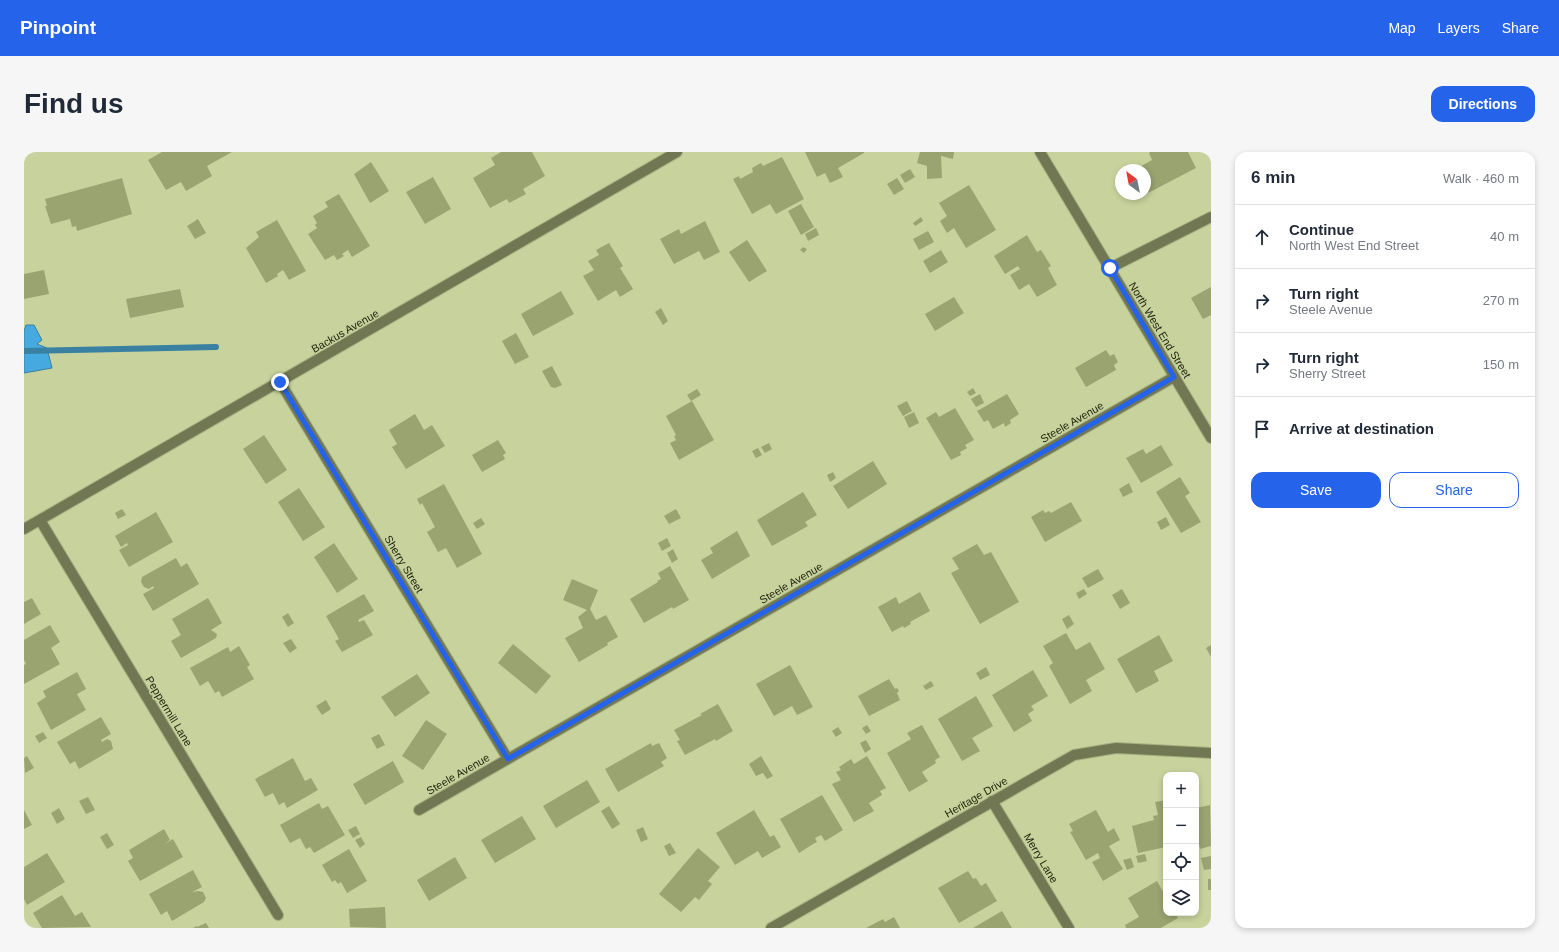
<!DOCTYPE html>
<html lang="en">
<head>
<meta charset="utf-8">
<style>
	body { margin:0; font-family:Arial,sans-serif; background:#f6f6f7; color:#1f2937 }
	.controls { position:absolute; right:12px; bottom:12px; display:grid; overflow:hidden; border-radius:8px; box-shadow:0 2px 6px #0003 }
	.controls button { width:36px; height:36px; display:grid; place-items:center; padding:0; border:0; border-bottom:1px solid #e0e1e3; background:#fff; color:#1f2937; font:20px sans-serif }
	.compass { position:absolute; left:1091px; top:12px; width:36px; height:36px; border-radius:50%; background:#fff; box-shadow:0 2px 6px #0003; rotate:328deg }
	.stop { position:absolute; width:12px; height:12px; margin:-9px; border:3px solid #2563eb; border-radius:50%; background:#fff }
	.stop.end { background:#2563eb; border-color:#fff; box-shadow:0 1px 4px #0008 }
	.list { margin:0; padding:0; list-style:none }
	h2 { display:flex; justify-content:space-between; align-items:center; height:52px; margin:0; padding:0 16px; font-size:17px }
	h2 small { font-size:13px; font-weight:400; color:#747a83 }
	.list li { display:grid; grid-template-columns:26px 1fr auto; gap:12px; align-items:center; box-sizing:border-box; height:64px; padding:0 16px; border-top:1px solid #e0e1e3 }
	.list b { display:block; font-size:15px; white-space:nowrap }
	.list p { margin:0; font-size:13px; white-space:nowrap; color:#747a83 }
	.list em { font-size:13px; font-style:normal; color:#747a83 }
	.actions { display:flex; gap:8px; padding:12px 16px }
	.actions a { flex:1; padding:9px 0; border:1px solid #2563eb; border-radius:12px; text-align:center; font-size:14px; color:#2563eb }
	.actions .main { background:#2563eb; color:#fff }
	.icon { flex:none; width:22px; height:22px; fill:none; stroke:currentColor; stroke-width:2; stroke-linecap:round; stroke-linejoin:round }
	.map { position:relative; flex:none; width:1187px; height:776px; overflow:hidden; border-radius:12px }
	header { display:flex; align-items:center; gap:24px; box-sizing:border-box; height:56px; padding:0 20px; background:#2563eb; color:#fff }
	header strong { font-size:19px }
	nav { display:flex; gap:22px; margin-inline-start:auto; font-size:14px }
	.intro { display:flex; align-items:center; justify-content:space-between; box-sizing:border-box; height:96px; padding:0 24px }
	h1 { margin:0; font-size:28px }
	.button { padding:10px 18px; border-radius:12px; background:#2563eb; color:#fff; font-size:14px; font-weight:700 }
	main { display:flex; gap:24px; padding:0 24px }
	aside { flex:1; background:#fff; border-radius:12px; box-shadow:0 2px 6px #0003 }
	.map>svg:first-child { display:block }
	.water { fill:#46a9e0; stroke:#3a81a1 }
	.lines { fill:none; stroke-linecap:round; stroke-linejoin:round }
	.stream { stroke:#3a81a1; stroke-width:6 }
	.building { fill:#9aa470 }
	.minor-casing { stroke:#a5af80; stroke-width:12 }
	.minor { stroke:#707752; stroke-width:10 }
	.route { stroke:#2563eb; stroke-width:5 }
	.labels { text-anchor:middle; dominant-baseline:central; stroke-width:3; stroke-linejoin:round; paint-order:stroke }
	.street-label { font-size:11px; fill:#1f230e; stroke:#c7d29c }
</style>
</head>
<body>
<header>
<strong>Pinpoint</strong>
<nav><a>Map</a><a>Layers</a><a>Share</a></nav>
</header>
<div class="intro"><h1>Find us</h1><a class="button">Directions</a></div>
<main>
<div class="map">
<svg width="1187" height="776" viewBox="0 0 1187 776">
	<rect width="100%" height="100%" fill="#c7d29c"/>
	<!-- water -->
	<path class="water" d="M2,173H10L18,188L13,192L23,196L28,216L0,221V179Z"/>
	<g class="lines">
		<!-- stream -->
		<path class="stream" d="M0,199L192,195"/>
	</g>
	<!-- building -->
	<path class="building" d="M138,0H208L183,14L188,24L162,39L157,30L142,38L124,8Z
		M477,0H508L521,24L499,37L502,42L485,51L483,47L466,56L449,26L471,13L467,6Z
		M781,0H840V1L814,16L819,25L806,31L801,21L793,25Z
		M896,0H930L929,7L917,4L918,26L903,27V14L893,11Z
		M1126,0H1164L1172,16L1124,41L1121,35V18H1110L1128,8L1125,1Z
		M758,5L780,47L752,62L746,52L728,62L709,27L715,24L716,27L729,20L728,16L737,11L739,14Z
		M347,10L365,39L346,51L330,22Z
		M886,17L891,25L881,31L876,23Z
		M409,25L427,57L401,72L382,40Z
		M98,26L108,62L53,79L52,74L48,75L46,67L27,72L21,54H23L21,47Z
		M873,26L880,37L870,43L863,32Z
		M945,33L972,78L942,96L930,76L923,81L916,69L923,64L915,51Z
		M315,42L346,94L328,105L324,98L318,102L320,104L313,108L310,103L301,108L284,82L293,76L291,73L293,71L289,64L304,55L301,50Z
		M777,52L790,75L777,83L764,59Z
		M897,65L899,69L891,74L889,71Z
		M174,67L182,81L171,87L163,74Z
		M253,68L282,119L265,128L259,118L253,122L254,124L242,131L222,96L235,85L232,80Z
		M681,69L696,100L680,108L675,99L650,112L636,87L655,77L657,82Z
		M792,76L795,83L784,89L781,82Z
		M904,79L910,90L895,98L889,87Z
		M1003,83L1013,100L1017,98L1027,114L1024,116L1033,133L1013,145L1005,132L995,138L986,123L996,117L994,114L981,122L970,104Z
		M723,88L743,119L725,130L705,100Z
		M585,91L599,114L596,116L609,137L596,145L592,138L574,149L559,124L570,118L564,109L575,103L572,98Z
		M779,95L783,97L780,101L776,98Z
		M917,98L924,110L906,121L899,109Z
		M20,118L25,142L0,147V122Z
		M1187,135V163L1179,167L1167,146Z
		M156,137L160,155L106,166L102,147Z
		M537,139L550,162L509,184L497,162Z
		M930,145L940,161L911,179L901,162Z
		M637,156L644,169L639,173L631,160Z
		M492,181L505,205L491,212L478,189Z
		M1082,198L1086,204L1090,202L1094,210L1090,213L1092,218L1062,235L1051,216Z
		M528,214L538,233L531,236L527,235L518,219Z
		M949,236L952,241L946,244L943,240Z
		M673,237L677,243L667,249L663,243Z
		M956,242L960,251L952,255L947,247Z
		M983,242L995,262L986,268L987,271L981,275L980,271L969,277L964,268L960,270L953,259Z
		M668,249L690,288L655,308L646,291L652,288L650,284L652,283L642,264Z
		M883,249L888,259L879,264L873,254Z
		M931,256L950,288L941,293L943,296L936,300L937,303L927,308L902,266L912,260L915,265Z
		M890,260L895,271L885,276L880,265Z
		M391,262L400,278L408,273L421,294L382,317L368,295L373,292L365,278Z
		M240,283L263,318L242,332L219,297Z
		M474,288L482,301L479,303L481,307L458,320L448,303Z
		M745,291L748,297L741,301L737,295Z
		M1137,293L1149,313L1117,331L1102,306L1119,297L1122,302Z
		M734,296L738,303L732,306L728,299Z
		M849,309L863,332L824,357L809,334Z
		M809,320L812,326L806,330L803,323Z
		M1156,325L1166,341L1161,344L1177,370L1157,381L1132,340Z
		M1105,331L1109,340L1099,345L1095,337Z
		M420,332L458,402L433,416L422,396L414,400L403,380L411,375L398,351L396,353L393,347Z
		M275,336L301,375L279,389L254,350Z
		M779,340L793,363L781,370L784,374L748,394L733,368Z
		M1047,350L1058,369L1021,390L1007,365L1019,358L1021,361L1025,359L1027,361Z
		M98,357L102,363L94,367L91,361Z
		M652,357L657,366L645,372L640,364Z
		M132,360L149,390L105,415L95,398L104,393L103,391L97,395L91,384Z
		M1142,365L1146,373L1137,378L1133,370Z
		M457,366L461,372L453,377L449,371Z
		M713,379L726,404L688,427L677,408L689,401L686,396Z
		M643,386L647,394L638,399L634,391Z
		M310,391L334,427L313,441L290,405Z
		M953,392L960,403L967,400L995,450L956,472L927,421L935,417L928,406Z
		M649,397L654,407L648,411L643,401Z
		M152,406L157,415L163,411L175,432L129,459L119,442L130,436L129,434L125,437L120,435L117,430L118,425Z
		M646,414L665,448L649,457L648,455L620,471L606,447L634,430L633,429L637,427L634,421Z
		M1074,417L1080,427L1064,436L1058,426Z
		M548,427L574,438L566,457L572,468L582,463L594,485L583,491L584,493L555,510L541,486L559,476L554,465L563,458L539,448Z
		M1060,437L1063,442L1055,447L1052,441Z
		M1098,437L1106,451L1096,457L1088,443Z
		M896,440L906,459L886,470L887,472L880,476L879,474L868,480L854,455L872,445L875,452Z
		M340,442L350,459L334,468L335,470L340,468L349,483L318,500L311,489L315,487L302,464Z
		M8,446L17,462L0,472V450Z
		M184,446L198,471L187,478L193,482L192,486L157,506L147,489L157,483L148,467Z
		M264,461L270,471L264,475L258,465Z
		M1045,463L1050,472L1043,477L1038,467Z
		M26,473L36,490L27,496L36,512L0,532V513L2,512L0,508V488Z
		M1042,481L1052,498L1066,490L1081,517L1062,528L1068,539L1046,552L1025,514L1029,511L1019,494Z
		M1135,483L1149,509L1130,519L1135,529L1112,541L1093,507Z
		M267,487L273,496L266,501L259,491Z
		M489,492L527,524L512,542L474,511Z
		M1187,493V505L1182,496Z
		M215,494L226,513L223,515L230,527L198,545L195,539L191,541L184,529L176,534L166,516L204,495L206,500Z
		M766,513L789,555L773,563L768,554L750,564L732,532Z
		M962,515L966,523L956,528L952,521Z
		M1009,518L1024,544L1007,554L1010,558L1004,562L1008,569L990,580L968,543Z
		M53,520L62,537L53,542L62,558L27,578L13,551L22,545L19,539Z
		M393,522L406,541L371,565L357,545Z
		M865,527L871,537L873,536L875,539L873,541L876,548L845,564L834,544Z
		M907,529L910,534L902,538L899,534Z
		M952,544L969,574L948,586L956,599L938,609L914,567Z
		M302,548L307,557L298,563L292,554Z
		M694,552L709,579L692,589L691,587L661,603L653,589L656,588L650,578L678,563L676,562Z
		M77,565L87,582L77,588L78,590L83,587L87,589L89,597L55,617L51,609L46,612L33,590Z
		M402,568L423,582L399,618L378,604Z
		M843,573L847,579L842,582L838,576Z
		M898,573L916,605L911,608L912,611L898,620L904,629L885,640L863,601L887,587L883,581Z
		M814,575L818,581L812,585L808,579Z
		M19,580L23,586L15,591L11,584Z
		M355,582L361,593L353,597L347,586Z
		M842,588L847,597L841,601L836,591Z
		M627,591L628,594L635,591L643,606L637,610L640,614L594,640L581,617Z
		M3,604L10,616L1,621L0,606Z
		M737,604L749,624L743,627L739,621L732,624L725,612Z
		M843,604L862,636L856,639L858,643L845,651L850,659L830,670L808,632L817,628L812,620L817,618L815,615L827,607L830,612Z
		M269,606L281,629L287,626L294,638L263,656L260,650L255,653L249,641L241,645L231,627Z
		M369,609L380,630L341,653L329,632Z
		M563,628L576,650L532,676L519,654Z
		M798,643L819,678L801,689L797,683L791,686L793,690L789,692L775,701L756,667Z
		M64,645L71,658L62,662L55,649Z
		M1142,648V695L1114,701L1108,674L1130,668L1129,664L1134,663L1131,650Z
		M295,651L298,657L304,654L321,683L290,701L286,695L282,697L276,686L266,691L256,673Z
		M1186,653L1187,694L1176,697L1172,677V656Z
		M585,654L596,672L588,677L577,659Z
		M35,656L41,667L33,672L27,661Z
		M0,658L8,673L0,677Z
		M730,658L746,685L750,683L757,695L738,706L734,699L711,713L692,681Z
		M1072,658L1084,680L1090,676L1096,688L1085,694L1099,717L1079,729L1068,710L1076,706L1074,701L1062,708L1046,680L1049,679L1045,672Z
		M498,664L512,687L471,711L457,688Z
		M332,674L336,682L329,686L324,678Z
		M619,675L624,687L617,690L612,678Z
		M140,677L146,688L139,693L149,687L159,705L116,729L104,709L109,706L105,698Z
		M83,681L90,693L83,697L76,685Z
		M337,685L341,692L336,696L331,688Z
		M646,691L652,701L645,704L640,694Z
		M674,696L696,715L684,729L688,732L675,748L671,745L657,760L635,742Z
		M325,697L343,729L323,741L317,730L314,732L311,728L308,730L298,713Z
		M23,701L41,730L3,753L0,747V715Z
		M1121,702L1123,709L1114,711L1112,704Z
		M1187,704V717L1180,718L1177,706Z
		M431,705L443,726L405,749L393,728Z
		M1107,706L1110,715L1103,718L1099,708Z
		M169,718L178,735L168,740L174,739L179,740L182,746L180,750L148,769L143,759L137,763L125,742Z
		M944,719L949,727L952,726L957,734L962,731L973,749L935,771L914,736Z
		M1184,727H1187V738H1184Z
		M1133,729L1142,745V761H1151L1154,766L1137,776H1102L1101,773L1115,765L1104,746Z
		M38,743L51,764L58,760L67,775L18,776L9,761Z
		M361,755L362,776L326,775L325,757Z
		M978,759L988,776H949Z
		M870,765L876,776H842L859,767L861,770Z
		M182,771L185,776H169L173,774V775Z"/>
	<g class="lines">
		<!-- minor casing -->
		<g class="minor-casing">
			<path id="minor" d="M1016,0L1187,286
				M1086,116L1187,65
				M256,230L484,607
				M16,368L254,763
				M0,377L653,0
				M968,649L1045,776
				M395,658L1150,225
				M747,776L1050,603L1092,596L1187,601"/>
		</g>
		<!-- minor -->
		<use href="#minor" class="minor"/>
	</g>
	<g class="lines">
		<!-- route -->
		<path class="route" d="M256,230L484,607L1150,225L1086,116"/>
	</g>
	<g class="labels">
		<!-- street labels -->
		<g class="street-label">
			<text transform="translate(1136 178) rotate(59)">North West End Street</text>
			<text transform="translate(321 179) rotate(-30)">Backus Avenue</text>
			<text transform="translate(1048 270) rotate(-30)">Steele Avenue</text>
			<text transform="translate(380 412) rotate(59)">Sherry Street</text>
			<text transform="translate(767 431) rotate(-30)">Steele Avenue</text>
			<text transform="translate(145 559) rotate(59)">Peppermill Lane</text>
			<text transform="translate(434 622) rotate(-30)">Steele Avenue</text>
			<text transform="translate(952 645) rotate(-30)">Heritage Drive</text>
			<text transform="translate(1017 706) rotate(59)">Merry Lane</text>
		</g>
	</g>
</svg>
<div class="controls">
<button>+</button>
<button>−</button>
<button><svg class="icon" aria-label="locate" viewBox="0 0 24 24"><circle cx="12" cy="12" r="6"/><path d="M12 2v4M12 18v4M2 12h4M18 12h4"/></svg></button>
<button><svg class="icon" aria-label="layers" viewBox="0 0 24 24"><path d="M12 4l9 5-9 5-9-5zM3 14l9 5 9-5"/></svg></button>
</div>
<svg class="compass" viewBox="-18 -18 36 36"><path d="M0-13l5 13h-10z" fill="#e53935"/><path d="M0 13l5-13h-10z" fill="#747a83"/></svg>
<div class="stop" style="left:1086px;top:116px"></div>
<div class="stop end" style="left:256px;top:230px"></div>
</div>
<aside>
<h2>6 min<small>Walk · 460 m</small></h2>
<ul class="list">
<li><svg class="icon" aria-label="ahead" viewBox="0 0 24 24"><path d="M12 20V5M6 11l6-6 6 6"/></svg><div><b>Continue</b><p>North West End Street</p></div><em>40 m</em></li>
<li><svg class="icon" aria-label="right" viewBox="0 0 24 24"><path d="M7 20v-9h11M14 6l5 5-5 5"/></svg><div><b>Turn right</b><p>Steele Avenue</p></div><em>270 m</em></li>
<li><svg class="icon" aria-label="right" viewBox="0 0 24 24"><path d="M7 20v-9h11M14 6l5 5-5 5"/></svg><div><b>Turn right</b><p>Sherry Street</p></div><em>150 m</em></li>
<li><svg class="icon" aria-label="arrive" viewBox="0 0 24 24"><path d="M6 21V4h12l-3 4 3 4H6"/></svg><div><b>Arrive at destination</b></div></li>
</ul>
<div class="actions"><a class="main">Save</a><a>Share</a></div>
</aside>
</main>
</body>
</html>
